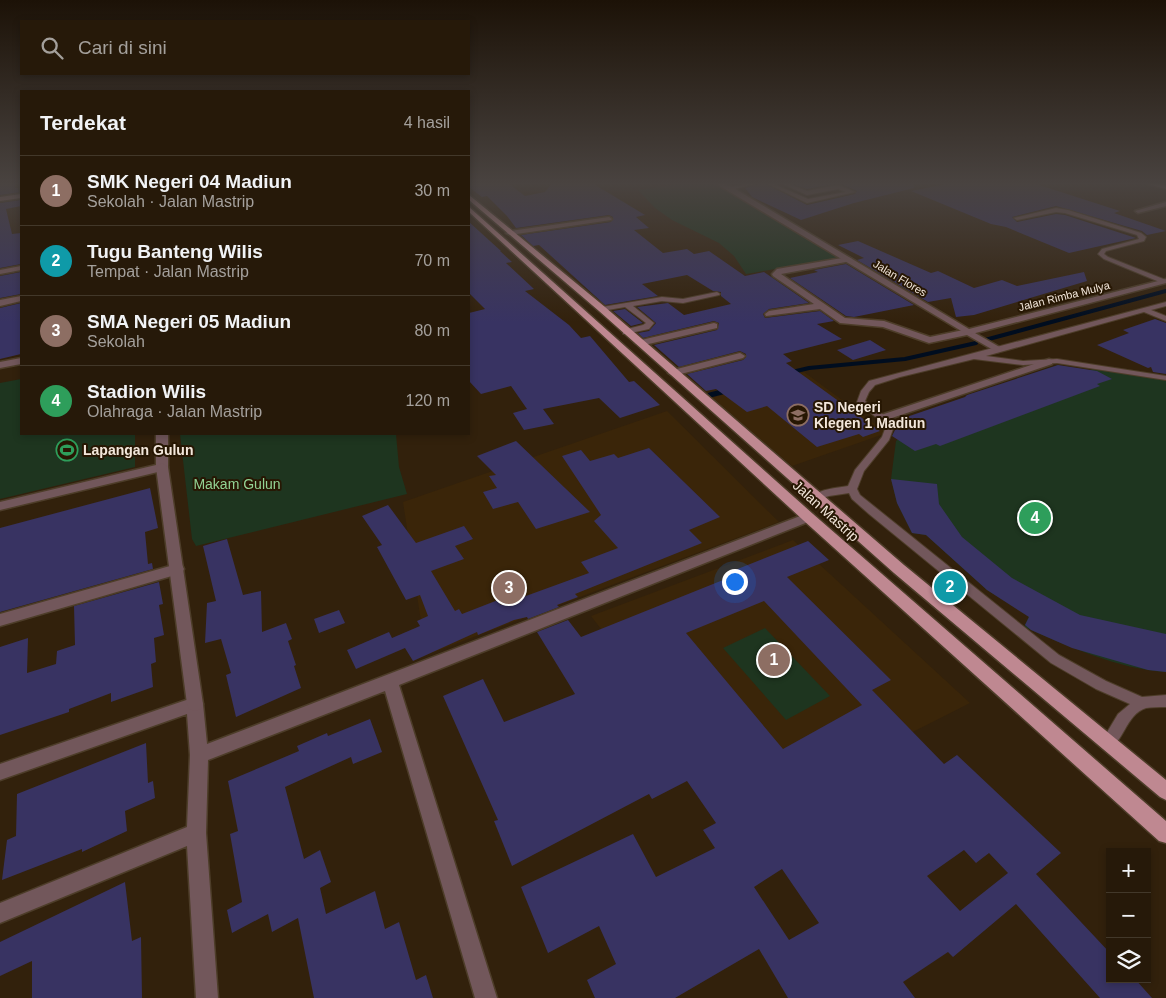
<!DOCTYPE html>
<html lang="id">
<head>
<meta charset="utf-8">
<style>
	body { margin:0; font-family:Arial,sans-serif; background:#2e2212; color:#f1f3f6 }
	.controls { position:absolute; right:15px; bottom:15px; display:grid; overflow:hidden; border-radius:0px; box-shadow:0 2px 8px #0003 }
	.controls button { width:45px; height:45px; display:grid; place-items:center; padding:0; border:0; border-bottom:1px solid #42382a; background:#261909; color:#f1f3f6; font:25px sans-serif }
	.you { position:absolute; left:734px; top:581px; width:18px; height:18px; margin:-12px; border:4px solid #fff; border-radius:50%; background:#1a73e8; box-shadow:0 0 0 8px #1a73e833 }
	.badge { display:grid; place-items:center; width:32px; height:32px; border-radius:50%; background:#b45309; color:#fff; font-size:16px; font-weight:700 }
	.pin { position:absolute; translate:-50% -50%; border:2px solid #fff; box-shadow:0 1px 5px #0006 }
	.list { margin:0; padding:0; list-style:none }
	h2 { display:flex; justify-content:space-between; align-items:center; height:65px; margin:0; padding:0 20px; font-size:21px }
	h2 small { font-size:16px; font-weight:400; color:#a4a09c }
	.list li { display:grid; grid-template-columns:32px 1fr auto; gap:15px; align-items:center; box-sizing:border-box; height:70px; padding:0 20px; border-top:1px solid #42382a }
	.list b { display:block; font-size:19px; white-space:nowrap }
	.list p { margin:0; font-size:16px; white-space:nowrap; color:#a4a09c }
	.list em { font-size:16px; font-style:normal; color:#a4a09c }
	.icon { flex:none; width:28px; height:28px; fill:none; stroke:currentColor; stroke-width:2; stroke-linecap:round; stroke-linejoin:round }
	.map { position:relative; flex:none; width:1166px; height:998px; overflow:hidden }
	.search { position:absolute; background:#261909; box-shadow:0 2px 8px #0003; left:20px; top:20px; width:450px; height:55px; display:flex; align-items:center; gap:12px; box-sizing:border-box; padding:0 18px; border-radius:0px; color:#a4a09c; font-size:19px }
	.panel { position:absolute; background:#261909; box-shadow:0 2px 8px #0003; left:20px; top:90px; width:450px; height:345px; border-radius:0px }
	.map>svg:first-child { display:block }
	.built { fill:#3a2509 }
	.green { fill:#1e351f }
	.lines { fill:none; stroke-linecap:round; stroke-linejoin:round }
	.stream-far1 { stroke:#000d1f; stroke-width:4 }
	.stream { stroke:#000d1f; stroke-width:5 }
	.building { fill:#383362; fill-rule:evenodd }
	.service-casing { stroke:#4d3d29; stroke-width:2 }
	.minor-casing { stroke:#4d3d29; stroke-width:3 }
	.tertiary-casing { stroke:#4d3d29; stroke-width:3 }
	.secondary-casing { stroke:#4d3d29; stroke-width:3 }
	.primary-casing { stroke:#4d3d29; stroke-width:3 }
	.service { fill:#72575b; fill-rule:evenodd }
	.minor { fill:#72575b; fill-rule:evenodd }
	.tertiary { fill:#72575b; fill-rule:evenodd }
	.secondary { fill:#9d737a; fill-rule:evenodd }
	.primary { fill:#bf8891; fill-rule:evenodd }
	.labels { text-anchor:middle; dominant-baseline:central; stroke-width:4; stroke-linejoin:round; paint-order:stroke }
	.far-street-label { font-size:11px; fill:#f3e7db; stroke:#271703 }
	.poi-label { font-size:14px; font-weight:bold; fill:#f3e7db; stroke:#271703; text-anchor:start }
	.park-label { font-size:14px; fill:#92d394; stroke:#271703 }
	.street-label { font-size:14px; fill:#f3e7db; stroke:#271703 }
</style>
</head>
<body>
<div class="map">
<svg width="1166" height="998" viewBox="0 0 1166 998">
	<rect width="100%" height="100%" fill="#32210c"/>
	<!-- built -->
	<path class="built" d="M804,372L887,433L792,466L711,398Z
		M667,411L779,522L426,655L403,502Z
		M793,540L970,703L745,817L591,616Z"/>
	<!-- green -->
	<path class="green" d="M688,183H715L841,258L746,274L734,256L719,243L672,220L655,208L638,190Z
		M1058,365L1077,374L1093,369L1166,380V672C1118,669 1068,646 1024,627L1029,616L987,590L926,535L912,533L897,503L891,479L896,441L912,430L900,420Z
		M21,379V434H135V467L0,499V383Z
		M180,434H396L399,467L407,494L196,546L192,539Z
		M765,628L830,696L786,720L723,648Z"/>
	<g class="lines">
		<!-- stream-far1 -->
		<path class="stream-far1" d="M985,340L1166,291
			M792,372L809,368L905,359L976,343
			M717,393L726,391"/>
		<!-- stream -->
		<path class="stream" d="M710,395L722,392"/>
	</g>
	<!-- building -->
	<path class="building" d="M0,183H15V188H18L19,192H21L0,195Z
		M484,183H508L525,196L545,192L552,183H592L645,215L636,217L649,228L634,230L663,253L687,249L694,254L709,251L745,276L764,272L809,303L769,309L763,314L765,318L820,311L834,321L817,324L842,339L783,354L792,361L786,363L880,431L863,437L859,434L817,447L767,406L747,412L716,389L706,391L687,374L743,360L746,357V354L740,351L679,367L654,345L717,330L719,323L714,321L643,338L638,333L649,331L656,323L637,307L668,303L684,315L731,304L721,296V292L713,291L687,275L642,284L658,296L605,305L539,245L533,246L521,235L611,222L613,217L609,215L516,228L507,216L487,196L482,197L469,187V185Z
		M761,183H764L807,205L855,194L857,191L839,183L807,189L790,183H913L914,188L854,203L801,220L752,197L745,188Z
		M952,183H1033L1120,211L1114,213L1166,231L1147,235L1142,231L1056,206L1012,217L1017,222L1056,214L1065,215L1136,238L1069,253L1006,227L991,224L911,191Z
		M21,200V206L6,209L12,234L21,233V264L0,268V203Z
		M469,222L501,251H500L512,262L506,263L534,289L525,291L569,325L581,338L590,336L629,382L634,381L660,405L620,418L599,398L543,409L554,424L524,430L513,413L527,409L511,386L481,394L469,381V313L485,309L469,293Z
		M858,241L931,273L938,271L974,288L1002,280L1017,286L1084,272L1087,281L974,315L956,317L951,298L928,302L857,260L864,258L838,245Z
		M846,264L914,305L854,317L846,316L790,278L818,272L814,270Z
		M21,272V294L0,298V276Z
		M21,303V354L0,359V308Z
		M625,309L643,323L631,326L613,311Z
		M1155,319L1166,323V374L1153,372L1151,367L1148,368L1097,345L1129,333L1123,330Z
		M870,340L886,350L853,360L837,350Z
		M1058,365L1097,371L1112,379L1097,384L1100,386L940,446L936,444L915,451L892,436L895,430L892,422L965,397L967,395Z
		M516,441L590,512L536,529L518,502L493,509L483,492L497,488L489,476L496,475L477,456Z
		M649,448L720,517L689,530L702,543L575,594L578,597L557,605L559,607L528,619L527,617L514,620L478,635L477,632L413,661L405,648L356,669L347,650L389,632L392,638L420,626L417,621L428,616L420,595L406,600L377,547L382,545L362,516L388,505L416,543L464,526L473,539L455,546L464,559L431,571L455,611L459,609L462,614L498,600L501,605L589,573L581,562L618,548L594,521L601,515L562,456L581,450L590,461L614,454L618,458Z
		M891,479L937,484L939,504L962,537L1012,578L1080,615L1166,634V672L1148,670L1072,648L1031,630L1025,625L1029,617L987,590L926,535L912,533L897,503Z
		M150,488L158,528L145,532L148,564L152,563L153,569L0,612V528Z
		M227,539L243,595L261,591L262,632L286,623L292,639L288,641L296,665L294,666L301,688L236,717L226,675L231,673L221,639L205,643L207,603L216,601L203,546Z
		M808,541L829,560L787,577L891,680L872,690L944,764L957,755L1061,853L1036,874L1110,953V979H1135L1152,998H1100L1016,904L953,957L948,952L903,982L915,998H788L759,949L675,998H595L587,980L616,964L599,926L548,953L521,887L633,834L656,877L715,848L703,830L716,823L687,781L652,799L649,794L512,866L494,821L498,820L443,696L483,679L504,722L575,694L537,632L568,620L581,637L738,574L735,570ZM764,601L862,705L783,749L686,633ZM964,850L976,863L989,853L1008,873L960,911L927,876ZM782,869L819,923L789,940L754,887Z
		M159,582L163,604L159,605L164,635L154,638L156,662L151,664L153,687L111,702V693L69,709V712L0,735V647L28,638L27,673L56,664L57,651L75,645L74,606Z
		M339,610L345,623L319,633L314,619Z
		M370,719L382,752L353,764L351,757L285,787L304,859L320,850L331,882L320,888L326,914L375,891L385,929L399,922L416,980L426,975L433,998H314L298,918L272,932L268,914L232,933L227,910L242,902L230,834L238,831L228,781L299,751L297,746L327,733L328,736Z
		M146,743L148,783L153,781L155,798L125,811L127,831L82,852V849L2,880L7,840L16,836L17,794Z
		M125,882L132,941L141,937L142,998H32V961L0,976V942Z"/>
	<g class="lines">
		<!-- service casing -->
		<g class="service-casing">
			<path id="service" d="M751,183H759L730,190L727,188Z
				M766,183H771L808,199L846,192L838,189L807,195L781,183H786L807,191L838,185L855,192L807,203Z
				M1056,208L1068,210L1141,233L1146,237L1144,241L1106,251L1104,254L1108,257L1166,280V283H1162L1104,259L1098,254L1102,249L1139,239L1137,235L1065,213L1056,212L1017,220L1014,218Z
				M717,292L720,294L719,295L683,303L662,301L633,306L654,323L649,329L626,334H623V330L643,325L646,323L625,307L602,311L599,309L602,307L662,297L683,299Z
				M1166,302V306L1151,310L1166,316V321L1144,312L986,356L1023,361L1057,359L1166,376V380L1057,363L1023,365L974,359L900,377L875,385L869,392L865,401L889,419L893,429L889,440L864,471L857,489L860,495L1059,655L1106,681L1142,697L1166,695V707C1160,707 1152,707 1146,708C1126,714 1123,744 1108,749L1103,747L1101,743L1103,739L1118,714L1130,704L1096,689L1051,663L869,514L852,499L849,493L829,496L816,500L811,497C820,489 836,488 848,486L855,470L882,437L885,429L882,422L857,402L861,391L869,381Z"/>
		</g>
		<!-- minor casing -->
		<g class="minor-casing">
			<path id="minor" d="M1166,202V206L1138,213L1135,211Z
				M609,217L612,219L611,220L510,235L506,233L510,231Z
				M848,257L852,259L851,261L781,274L845,318L884,321L930,337L968,329L1003,349L998,352L995,351L967,335L929,343L883,327L840,323L820,309L766,316L765,314L769,311L814,304L773,276L772,274L777,269Z
				M21,266V270L0,274V270Z
				M21,296V301L0,306V300Z
				M714,323L717,324V328L640,346L635,343L637,341Z
				M740,353L745,356L743,358L673,376L668,373L669,371Z
				M21,358V364L0,368V362Z
				M1049,359L1052,360V364L886,420L882,421L877,418L878,416Z
				M156,434H168V467L166,470L0,510V502L156,465Z
				M808,513L813,514L814,517L813,520L399,685L497,998H475L385,691L208,760L206,833L218,998H196L187,846L0,923V903L187,827L190,755L187,714L0,780V764L195,697L201,699L203,704L207,744Z
				M177,564L182,565L184,569L182,573L0,626V614Z"/>
		</g>
		<!-- tertiary casing -->
		<g class="tertiary-casing">
			<path id="tertiary" d="M715,183H723L732,187L969,329L1166,279V283L968,335Z
				M162,463L168,467L203,704L201,709L195,711L189,709L187,704L156,467Z"/>
		</g>
		<!-- secondary casing -->
		<g class="secondary-casing">
			<path id="secondary" d="M1147,183L1166,185V189L1148,184Z
				M21,194V198L0,201V197Z"/>
		</g>
		<!-- primary casing -->
		<g class="primary-casing">
			<path id="primary" d="M469,195L605,307L904,565L1166,780V800L1160,797L894,573L599,311L469,200Z
				M469,207L813,514L1166,821V843L1159,841L803,520L469,212Z"/>
		</g>
		<!-- service -->
		<use href="#service" class="service"/>
		<!-- minor -->
		<use href="#minor" class="minor"/>
		<!-- tertiary -->
		<use href="#tertiary" class="tertiary"/>
		<!-- secondary -->
		<use href="#secondary" class="secondary"/>
		<!-- primary -->
		<use href="#primary" class="primary"/>
	</g>
	<!-- sky -->
	<linearGradient id="sky" x2="0" y2="1"><stop stop-color="#1c1207"/><stop offset="0.57" stop-color="#494340"/><stop offset="1" stop-color="#494340" stop-opacity="0"/></linearGradient>
	<rect width="1166" height="322" fill="url(#sky)"/>
	<!-- icons -->
	<defs>
		<g id="school-ring" transform="scale(1.125)"><circle r="9.5" fill="#271703" stroke="#8d6e63" stroke-width="1.5"/><path d="M0-5L7-2L0 1L-7-2ZM-4 1L0 2.5L4 1V4Q0 6-4 4Z" fill="#8d6e63"/></g>
		<g id="stadium-ring" transform="scale(1.125)"><circle r="9.5" fill="#271703" stroke="#2e9e5b" stroke-width="1.5"/><path d="M0-5a6.5 5 0 1 0 0 10a6.5 5 0 1 0 0-10ZM-3.5-1.8h7v3.6h-7Z" fill="#2e9e5b"/></g>
	</defs>
	<g fill-rule="evenodd">
		<use href="#school-ring" x="798" y="415"/>
		<use href="#stadium-ring" x="67" y="450"/>
	</g>
	<g class="labels">
		<!-- far-street labels -->
		<g class="far-street-label">
			<text transform="translate(900 278) rotate(31)">Jalan Flores</text>
			<text transform="translate(1064 296) rotate(-14)">Jalan Rimba Mulya</text>
		</g>
		<!-- poi labels -->
		<g class="poi-label">
			<text x="814" y="407">SD Negeri<tspan x="814" dy="16">Klegen 1 Madiun</tspan></text>
			<text x="83" y="450">Lapangan Gulun</text>
		</g>
		<!-- park labels -->
		<g class="park-label">
			<text x="237" y="484">Makam Gulun</text>
		</g>
		<!-- street labels -->
		<g class="street-label">
			<text transform="translate(826 511) rotate(42)">Jalan Mastrip</text>
		</g>
	</g>
</svg>
<div class="controls">
<button>+</button>
<button>−</button>
<button><svg class="icon" aria-label="layers" viewBox="0 0 24 24"><path d="M12 4l9 5-9 5-9-5zM3 14l9 5 9-5"/></svg></button>
</div>
<div class="you"></div>
<div class="pin badge" style="left:774px;top:660px;background:#8d6e63">1</div>
<div class="pin badge" style="left:950px;top:587px;background:#0f9aa8">2</div>
<div class="pin badge" style="left:509px;top:588px;background:#8d6e63">3</div>
<div class="pin badge" style="left:1035px;top:518px;background:#2e9e5b">4</div>
<div class="search"><svg class="icon" aria-label="search" viewBox="0 0 24 24"><circle cx="10" cy="10" r="6"/><path d="M15 15l6 6"/></svg>Cari di sini</div>
<section class="panel">
<h2>Terdekat<small>4 hasil</small></h2>
<ul class="list">
<li><span class="badge" style="background:#8d6e63">1</span><div><b>SMK Negeri 04 Madiun</b><p>Sekolah · Jalan Mastrip</p></div><em>30 m</em></li>
<li><span class="badge" style="background:#0f9aa8">2</span><div><b>Tugu Banteng Wilis</b><p>Tempat · Jalan Mastrip</p></div><em>70 m</em></li>
<li><span class="badge" style="background:#8d6e63">3</span><div><b>SMA Negeri 05 Madiun</b><p>Sekolah</p></div><em>80 m</em></li>
<li><span class="badge" style="background:#2e9e5b">4</span><div><b>Stadion Wilis</b><p>Olahraga · Jalan Mastrip</p></div><em>120 m</em></li>
</ul>
</section>
</div>
</body>
</html>
